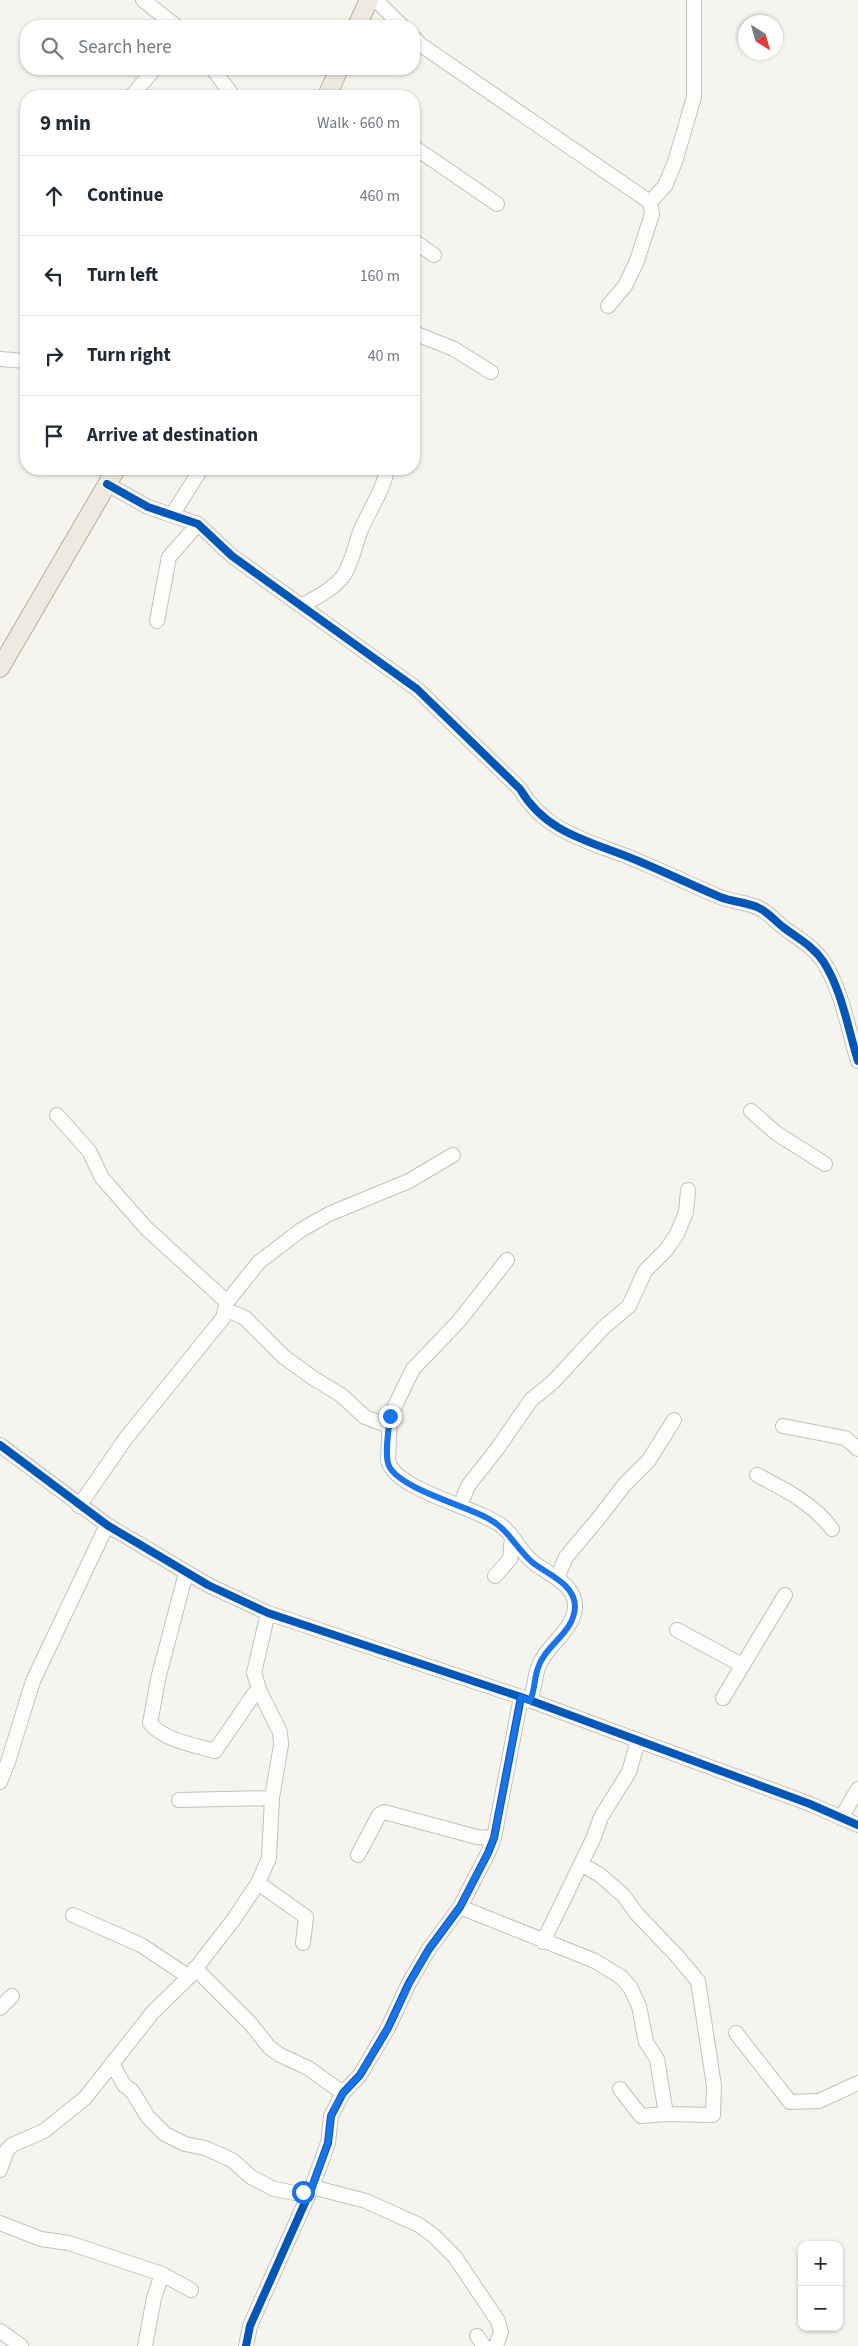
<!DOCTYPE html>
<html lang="en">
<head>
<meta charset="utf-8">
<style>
	body { margin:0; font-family:"Source Sans 3",sans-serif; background:#f2f2f3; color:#1f2937 }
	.controls { position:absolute; right:15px; bottom:15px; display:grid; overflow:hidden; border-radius:10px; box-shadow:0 1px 4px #0004 }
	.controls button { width:45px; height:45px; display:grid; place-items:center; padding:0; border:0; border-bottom:1px solid #e0e1e3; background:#fff; color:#1f2937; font:25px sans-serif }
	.compass { position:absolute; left:738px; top:15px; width:45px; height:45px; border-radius:50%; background:#fff; box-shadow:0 1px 4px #0004; rotate:143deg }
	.stop { position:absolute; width:15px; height:15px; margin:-11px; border:4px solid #1a73e8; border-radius:50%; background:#fff }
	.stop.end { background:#1a73e8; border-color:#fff; box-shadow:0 1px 5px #0008 }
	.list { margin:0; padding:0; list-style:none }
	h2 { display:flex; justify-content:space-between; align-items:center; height:65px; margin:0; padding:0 20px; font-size:21px }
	h2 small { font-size:16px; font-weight:400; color:#747a83 }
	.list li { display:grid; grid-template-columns:32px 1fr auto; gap:15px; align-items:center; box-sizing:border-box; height:80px; padding:0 20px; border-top:1px solid #e0e1e3 }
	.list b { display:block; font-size:19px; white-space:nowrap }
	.list em { font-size:16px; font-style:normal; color:#747a83 }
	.icon { flex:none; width:28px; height:28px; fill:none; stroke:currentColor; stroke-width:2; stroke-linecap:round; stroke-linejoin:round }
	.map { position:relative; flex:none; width:858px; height:2346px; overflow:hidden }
	.search { position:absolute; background:#fff; box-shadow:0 1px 4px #0004; left:20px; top:20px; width:400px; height:55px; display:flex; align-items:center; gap:12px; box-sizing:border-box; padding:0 18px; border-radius:20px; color:#747a83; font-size:19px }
	.panel { position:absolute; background:#fff; box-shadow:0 1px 4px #0004; left:20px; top:90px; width:400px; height:385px; border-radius:20px }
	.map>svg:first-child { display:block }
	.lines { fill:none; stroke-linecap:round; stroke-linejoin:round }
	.minor-casing { stroke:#c3c1bd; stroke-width:16 }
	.major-casing { stroke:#bab09e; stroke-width:20 }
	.minor { stroke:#fefdfc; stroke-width:14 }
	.major { stroke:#efeae0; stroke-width:18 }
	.cycleway-casing { stroke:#f9f6eb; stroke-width:11 }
	.cycleway { stroke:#0057b8; stroke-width:8 }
	.route { stroke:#1a73e8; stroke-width:6 }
</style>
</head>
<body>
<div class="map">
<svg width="858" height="2346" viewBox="0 0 858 2346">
	<rect width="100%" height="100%" fill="#f6f4ee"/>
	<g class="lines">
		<!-- minor casing -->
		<g class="minor-casing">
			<path id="minor" d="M143,0L176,26
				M376,0L402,26
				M414,38L421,45L650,202L652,214L637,261L625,286L608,306
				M213,69L233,96
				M132,96L154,69
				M414,147L497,204
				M650,202L665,186L675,162L694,97V0
				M414,241L434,255
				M414,333L454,349L491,372
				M0,359L26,361
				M107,484L148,507L198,524L232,556L417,689L520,789C548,837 597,842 643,863C669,874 694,886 720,897C732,902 747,902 759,908C769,913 775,921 783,927C797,938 813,946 823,961C842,990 848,1029 858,1061
				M172,515L201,469
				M301,606C315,598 334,589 344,575C352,562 355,546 360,532C369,510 383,492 387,469
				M157,621L169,557L198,524
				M751,1111L776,1133L825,1164
				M57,1115L89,1151L102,1178L146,1228L227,1302L223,1318L126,1438L79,1506
				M507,1260L459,1321L413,1369L390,1416L388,1460C394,1491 479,1507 503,1527C515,1537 521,1553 533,1562C547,1574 576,1584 575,1607C573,1633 545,1645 538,1668C534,1679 535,1690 529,1701
				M227,1302L259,1262L301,1230L329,1214L409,1181L453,1155
				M225,1309L245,1318L284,1357L313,1378L341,1395L365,1417L389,1426
				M783,1426L845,1438L858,1449
				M0,1445L107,1525L208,1585L268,1613L521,1697L810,1804L858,1825
				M757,1475C784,1489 814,1504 832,1529
				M460,1506L468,1486L497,1449L531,1400L553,1382L603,1328L629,1306L645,1271L666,1250L677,1234L686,1212L688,1190
				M186,1573L159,1675L150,1723C163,1740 194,1745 215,1751L254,1694L260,1692
				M495,1576L510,1559L512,1537
				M557,1578L566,1557L598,1519L625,1484L649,1460L674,1420
				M677,1630L742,1665
				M723,1698L785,1595
				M0,1782L8,1762L33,1681L107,1525
				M179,1800L272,1798
				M841,1818L858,1789
				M358,1855L379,1815L384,1812L477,1837L494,1838
				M581,1864L600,1875L624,1896L636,1913L677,1956L698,1981L714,2086L713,2115L666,2114L641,2116L620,2089
				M258,1883L306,1917L303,1943
				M460,1907L595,1961L621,1977L630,1987L639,2006L646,2042L657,2059L666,2114
				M73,1915L141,1945L189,1977
				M543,1942L594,1837L601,1817L629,1772L638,1741
				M195,1968L250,2023L269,2047L280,2055L308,2068L343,2093
				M0,2008L12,1996
				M736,2033L790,2102L819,2101L858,2083
				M112,2063L124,2085L132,2091L148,2117L165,2134L185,2144L205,2148L232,2160L251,2177L274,2189L295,2193L303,2192L312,2187L366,2201L419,2225L434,2236L455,2257L498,2321L501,2332L496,2346
				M0,2170L7,2150L12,2145L44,2131L85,2098L153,2012L189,1977L234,1919L258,1883L269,1858L272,1798L281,1745L280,1732L260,1692L254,1673L268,1613
				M0,2223L41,2239L69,2243L162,2274L191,2290
				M0,2331L21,2346
				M477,2336L484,2346
				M145,2346L154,2298L162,2274
				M246,2346L250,2326L312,2187L328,2143L331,2116L343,2093L360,2075L388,2028L409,1983L429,1949L460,1907L488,1853L494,1838L521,1697"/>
		</g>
		<!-- major casing -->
		<g class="major-casing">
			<path id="major" d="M357,26L369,0
				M327,96L339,69
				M0,668L116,469"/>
		</g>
		<!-- minor -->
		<use href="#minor" class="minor"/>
		<!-- major -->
		<use href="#major" class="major"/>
		<!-- cycleway casing -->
		<g class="cycleway-casing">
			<path id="cycleway" d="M107,484L148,507L198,524L232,556L417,689L520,789C548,837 597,842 643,863C669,874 694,886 720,897C732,902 747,902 759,908C769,913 775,921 783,927C797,938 813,946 823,961C842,990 848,1029 858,1061
				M0,1445L107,1525L208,1585L268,1613L521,1697L810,1804L858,1825
				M246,2346L250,2326L312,2187L328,2143L331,2116L343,2093L360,2075L388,2028L409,1983L429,1949L460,1907L488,1853L494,1838L521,1697"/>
		</g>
		<!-- cycleway -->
		<use href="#cycleway" class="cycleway"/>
	</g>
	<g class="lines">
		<!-- route -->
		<path class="route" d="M303,2192L312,2187L328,2143L331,2116L337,2103L343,2093L360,2075L388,2028L409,1984L429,1949L460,1907L488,1853L494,1838L521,1697L530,1701C535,1690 534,1679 538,1668C545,1645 574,1633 575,1607C575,1583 546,1574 532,1562C516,1548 508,1529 489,1519C467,1506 400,1489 389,1466C384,1455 389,1428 390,1416"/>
	</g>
</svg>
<div class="controls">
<button>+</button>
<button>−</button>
</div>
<svg class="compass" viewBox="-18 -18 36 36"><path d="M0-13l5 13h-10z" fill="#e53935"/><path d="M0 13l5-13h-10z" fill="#747a83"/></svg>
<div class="stop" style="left:303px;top:2192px"></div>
<div class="stop end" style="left:390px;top:1416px"></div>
<div class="search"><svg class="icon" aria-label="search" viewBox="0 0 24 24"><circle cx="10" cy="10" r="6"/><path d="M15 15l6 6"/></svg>Search here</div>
<section class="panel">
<h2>9 min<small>Walk · 660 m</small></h2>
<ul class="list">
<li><svg class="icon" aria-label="ahead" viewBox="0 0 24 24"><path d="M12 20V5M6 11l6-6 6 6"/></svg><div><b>Continue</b></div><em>460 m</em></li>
<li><svg class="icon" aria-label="left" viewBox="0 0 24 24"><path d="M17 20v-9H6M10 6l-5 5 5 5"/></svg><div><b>Turn left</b></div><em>160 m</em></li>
<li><svg class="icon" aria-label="right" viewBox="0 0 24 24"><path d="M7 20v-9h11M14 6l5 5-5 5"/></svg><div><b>Turn right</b></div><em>40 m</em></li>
<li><svg class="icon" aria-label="arrive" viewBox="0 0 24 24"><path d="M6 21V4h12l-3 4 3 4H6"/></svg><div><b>Arrive at destination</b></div></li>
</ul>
</section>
</div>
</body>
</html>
